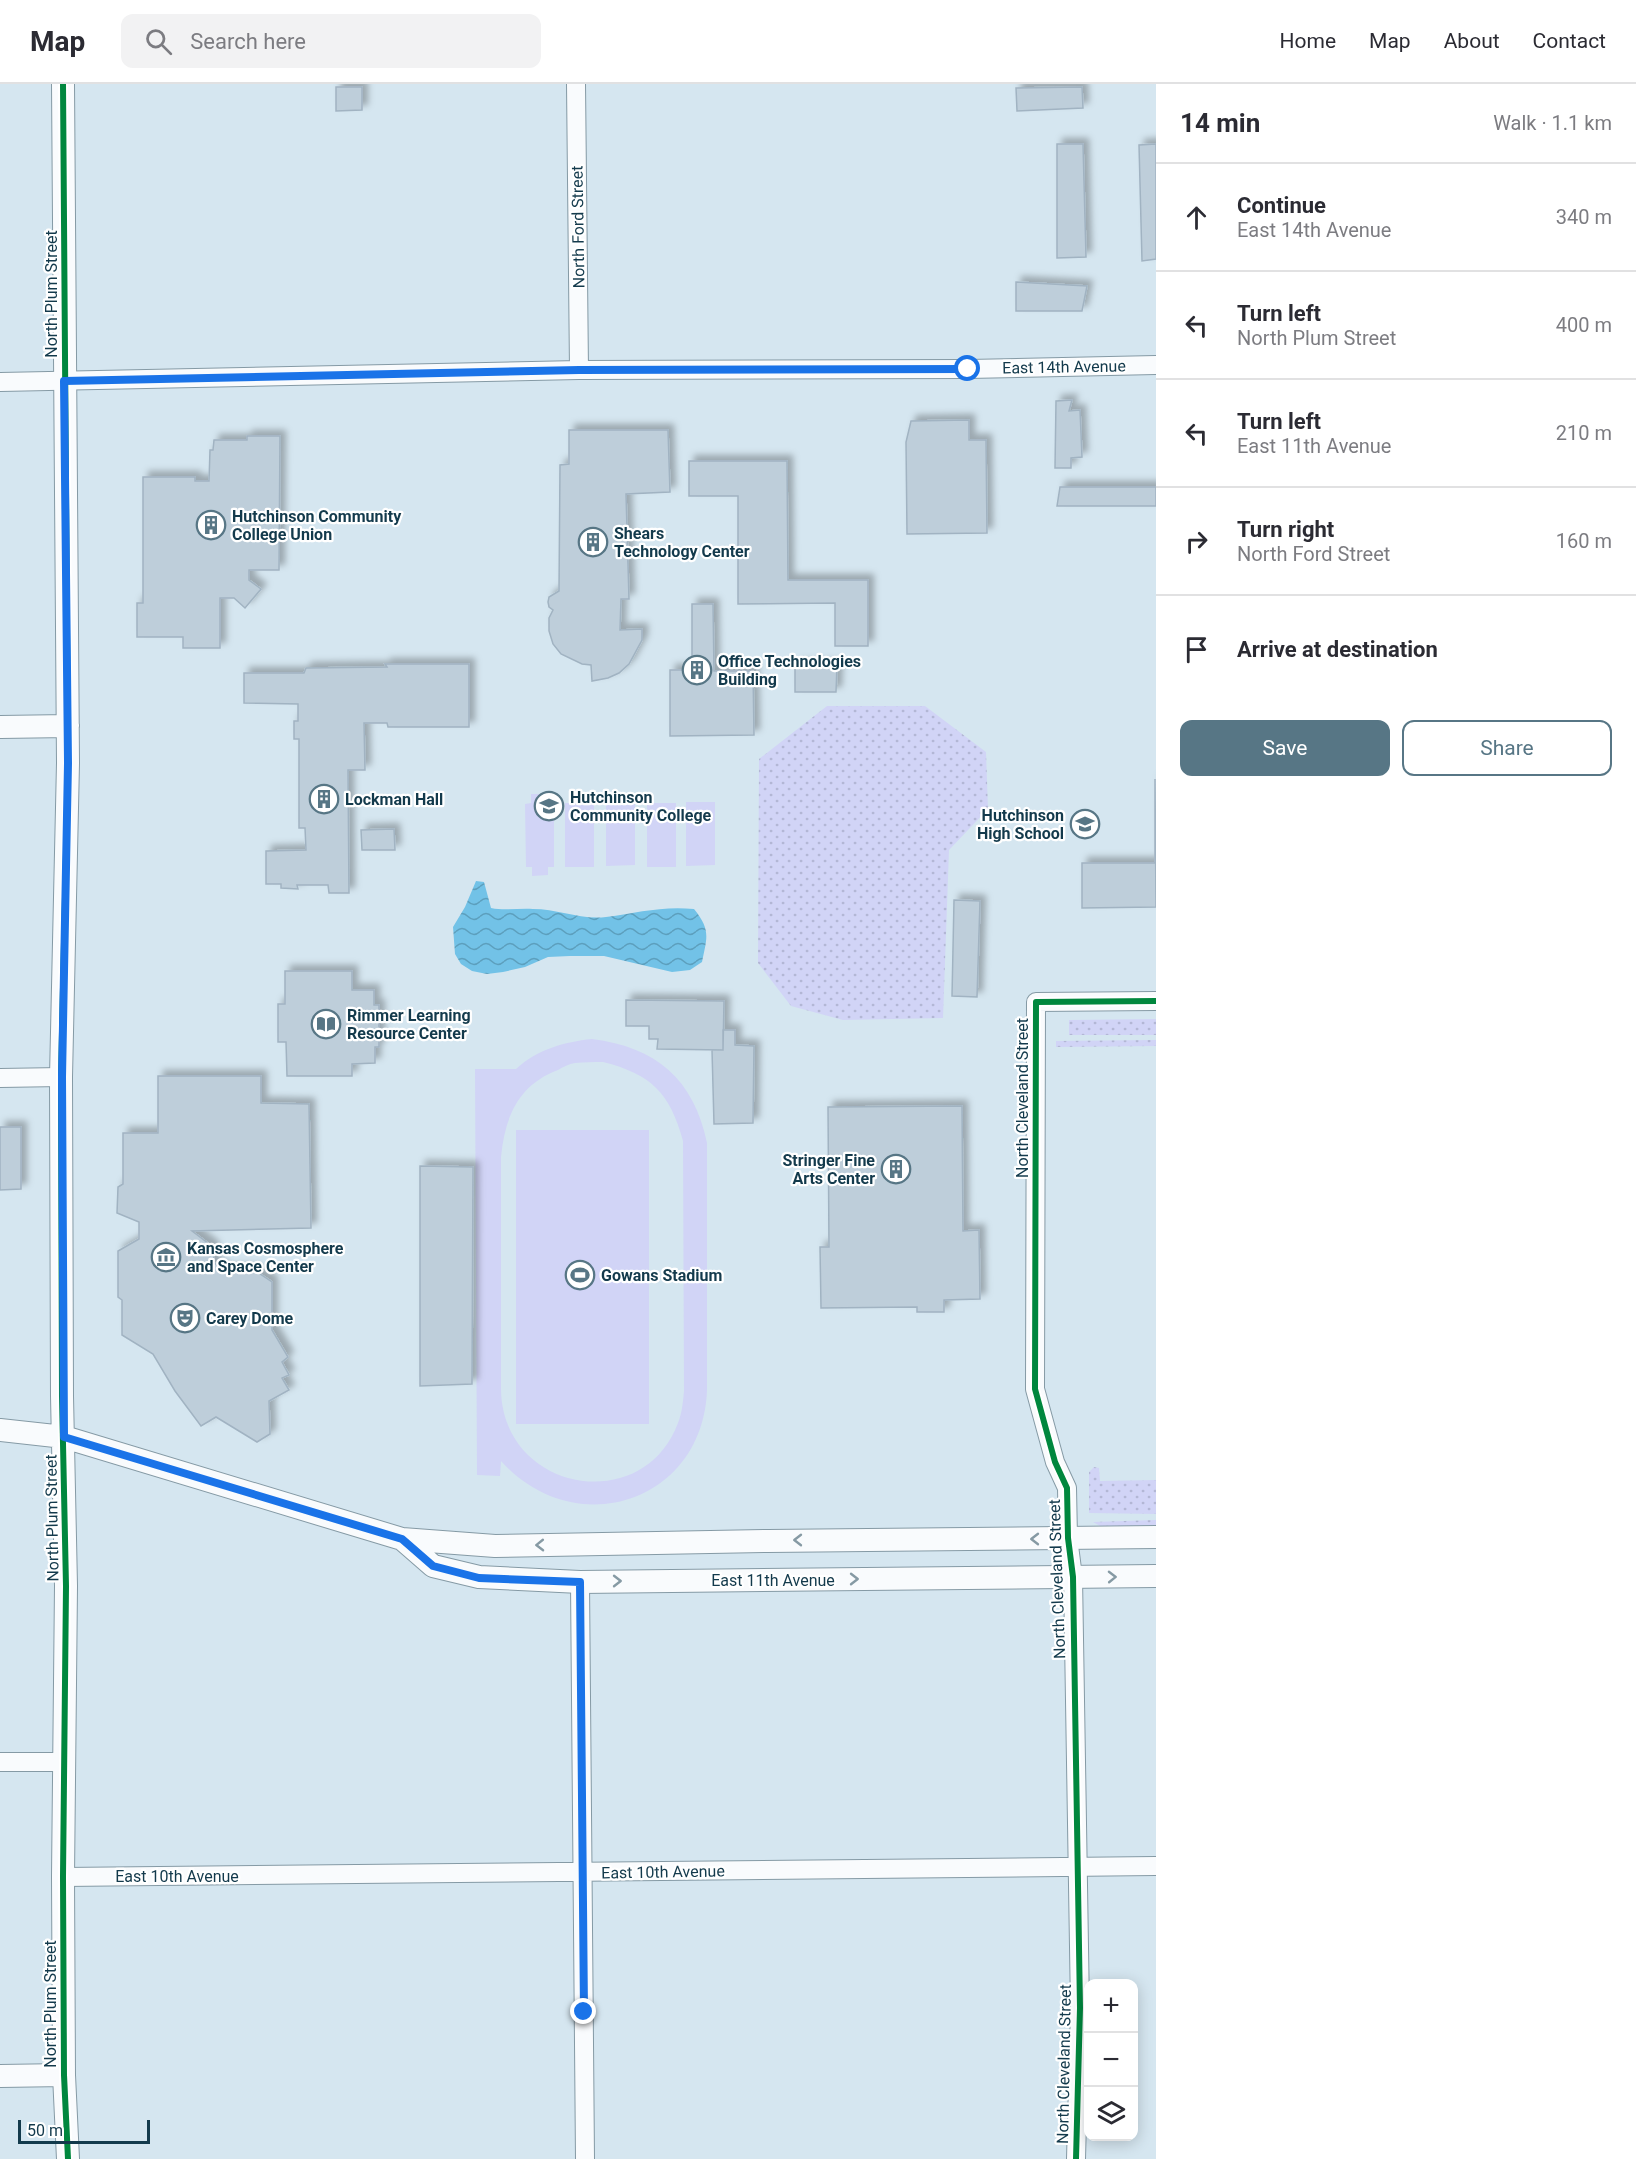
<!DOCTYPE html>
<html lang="en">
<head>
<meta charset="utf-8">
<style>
	body { margin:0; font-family:Roboto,sans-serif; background:#f2f2f3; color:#2b2b33 }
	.controls { position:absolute; right:18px; bottom:18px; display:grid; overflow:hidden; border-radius:12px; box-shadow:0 3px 15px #0003 }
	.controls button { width:54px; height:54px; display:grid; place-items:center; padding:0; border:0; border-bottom:2px solid #e1e1e2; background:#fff; color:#2b2b33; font:30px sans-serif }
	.scale { position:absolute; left:18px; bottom:15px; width:132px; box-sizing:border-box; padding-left:6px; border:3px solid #133a4c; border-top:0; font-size:16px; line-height:21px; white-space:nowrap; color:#133a4c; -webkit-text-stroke:4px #fff; paint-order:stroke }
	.stop { position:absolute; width:18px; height:18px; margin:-14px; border:4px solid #1a73e8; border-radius:50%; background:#fff }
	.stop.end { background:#1a73e8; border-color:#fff; box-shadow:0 2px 6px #0008 }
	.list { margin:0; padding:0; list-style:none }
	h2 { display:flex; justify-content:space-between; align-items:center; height:78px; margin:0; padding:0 24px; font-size:26px }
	h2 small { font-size:20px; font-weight:400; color:#7c7c81 }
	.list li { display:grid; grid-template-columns:39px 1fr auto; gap:18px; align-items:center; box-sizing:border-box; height:108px; padding:0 24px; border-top:2px solid #e1e1e2 }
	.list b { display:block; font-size:22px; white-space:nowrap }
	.list p { margin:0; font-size:20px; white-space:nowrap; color:#7c7c81 }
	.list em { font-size:20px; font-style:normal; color:#7c7c81 }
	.actions { display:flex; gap:12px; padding:18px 24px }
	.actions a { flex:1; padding:14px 0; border:2px solid #577685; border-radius:12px; text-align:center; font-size:21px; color:#577685 }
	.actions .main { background:#577685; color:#fff }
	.icon { flex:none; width:33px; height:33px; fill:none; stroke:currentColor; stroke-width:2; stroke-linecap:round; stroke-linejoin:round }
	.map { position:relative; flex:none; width:1156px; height:2075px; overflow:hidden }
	header { display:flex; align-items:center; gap:36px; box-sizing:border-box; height:84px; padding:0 30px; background:#fff; border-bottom:2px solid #e1e1e2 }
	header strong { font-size:28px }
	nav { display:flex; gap:33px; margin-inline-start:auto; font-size:21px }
	.search { width:420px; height:54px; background:#f2f2f3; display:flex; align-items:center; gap:15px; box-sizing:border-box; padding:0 21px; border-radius:12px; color:#7c7c81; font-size:22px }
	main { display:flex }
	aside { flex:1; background:#fff }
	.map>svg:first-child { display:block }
	.grass { fill:url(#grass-dots) }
	.pitch { fill:#d1d4f6; fill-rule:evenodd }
	.water { fill:url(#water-waves) }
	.building { fill:#beceda; stroke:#a1b3c2; stroke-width:1.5; filter:url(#shadow) }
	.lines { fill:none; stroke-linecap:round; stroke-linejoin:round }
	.minor-casing { stroke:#859aa5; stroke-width:20 }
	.tertiary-casing { stroke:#859aa5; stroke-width:24 }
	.minor { stroke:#f9fbfd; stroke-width:18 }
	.tertiary { stroke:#f9fbfd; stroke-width:22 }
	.cycleway-casing { stroke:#fff; stroke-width:10 }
	.cycleway { stroke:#00873e; stroke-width:6 }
	.oneway { stroke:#869aa4 }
	.route { stroke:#1a73e8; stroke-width:8 }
	.labels { text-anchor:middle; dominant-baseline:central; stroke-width:4.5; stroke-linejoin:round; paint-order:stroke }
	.street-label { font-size:16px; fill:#133a4c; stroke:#fff }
	.poi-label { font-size:16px; font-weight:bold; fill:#133a4c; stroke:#fff; text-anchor:start }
</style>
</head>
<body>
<header>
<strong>Map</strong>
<div class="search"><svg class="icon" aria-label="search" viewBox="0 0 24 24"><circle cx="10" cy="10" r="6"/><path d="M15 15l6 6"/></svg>Search here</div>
<nav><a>Home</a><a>Map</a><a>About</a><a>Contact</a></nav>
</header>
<main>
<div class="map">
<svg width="1156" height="2075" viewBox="0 0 1156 2075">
	<defs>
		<pattern id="grass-dots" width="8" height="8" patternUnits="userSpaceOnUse" patternTransform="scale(1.5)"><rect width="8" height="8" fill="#d1d4f6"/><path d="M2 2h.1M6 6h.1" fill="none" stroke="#b3b7d5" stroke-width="1.8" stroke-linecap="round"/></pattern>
		<pattern id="water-waves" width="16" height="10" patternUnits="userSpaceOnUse" patternTransform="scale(1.5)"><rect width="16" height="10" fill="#72c2e7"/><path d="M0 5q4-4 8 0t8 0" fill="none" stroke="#5c9fbd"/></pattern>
		<filter id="shadow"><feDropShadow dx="5.5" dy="-5.5" stdDeviation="3" flood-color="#0004"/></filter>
	</defs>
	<rect width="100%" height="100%" fill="#d5e6f0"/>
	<!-- grass -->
	<path class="grass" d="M827,622H925L986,668L988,725L949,766L943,934L843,936L791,922L758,879L759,675Z
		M1156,935V951H1069V936Z
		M1156,956V962L1056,963V957Z
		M1094,1383L1099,1384L1100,1397L1156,1396V1430L1089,1429V1388Z
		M1156,1436V1443H1102L1093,1438Z"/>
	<!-- pitch -->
	<path class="pitch" d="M531,710H548V720H554V783H548V791L532,792V783H526L525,720L531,719Z
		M606,718H635V781L606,782Z
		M686,718H715V781L686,782Z
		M565,719H594V783H565Z
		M647,719H676V783H647Z
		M592,955C656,963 694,995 707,1059V1307C702,1419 575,1459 501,1377L500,1392L477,1391L475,985H516C538,965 564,958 592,955ZM603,978C651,990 670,1009 683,1057L684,1307C683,1318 682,1329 678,1339C643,1433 503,1408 501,1306V1073C505,1033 518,1001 558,986C563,983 569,980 575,979C584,978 594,978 603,978Z
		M516,1046H649V1340H516Z"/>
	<!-- water -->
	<path class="water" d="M476,797L484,798L491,824C505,827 518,824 533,825C558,825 581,836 606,833C638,829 660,822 694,825C711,846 707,853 702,878L690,886L672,888L604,872H570L548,873L525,883L503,888L487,890L472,887L461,880L455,870L453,843L465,823Z"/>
	<!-- building -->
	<path class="building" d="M336,3H362V26L336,27Z
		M1082,3L1083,24L1017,27L1016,4Z
		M1057,60H1083L1086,173L1057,174Z
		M1156,60V175L1142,177L1139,61Z
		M1016,198L1087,202L1082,227H1016Z
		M1072,316L1069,327L1080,326L1082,373L1071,374V384H1055L1056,317Z
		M969,336V356H986L987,449L907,450L906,358L911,337Z
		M569,346H668L670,408L626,410L629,515H621L620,546L642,545V556L629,580L619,589L608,594L592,597L591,581L582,580L561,570L553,560L549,547V534L553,526L549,523L548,518L549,513L559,507L560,381L569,380Z
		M247,352H280L279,486H249V496L261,505L245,524L234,514H220V564H183V553H137V519H143V393H195V397H209L210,366H213L214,356H247Z
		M689,377H787L788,496H868V562H835V519L738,520V412H689Z
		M1060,403H1156V422H1057Z
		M692,520H713L714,587H753L754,651L670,652V586H692Z
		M385,580H469V643H388L387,639H364L365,686H348L349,809H329L328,801H297L298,805L281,804V800H266V767L306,766L305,744H299V655H294V637H298V620L244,619V589H304L306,584L387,583Z
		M795,582H837L836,608H795Z
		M1155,695L1156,823L1082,824V779H1155Z
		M394,745L395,766H362L361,746Z
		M954,816L980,817L977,913L952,912Z
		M285,887H352V906H374V921H379V963H375V979L352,980V992H287L286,958H278V920H285Z
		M626,916L724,917L723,966L657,965L658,955H649V942H626Z
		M723,946H735V961L754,962L753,1039L714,1040L712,966H723Z
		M158,992H261V1019L309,1020L311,1144L192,1147L213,1163L214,1179L226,1186H254L272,1198V1246L288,1273L282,1278L289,1291L282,1294L289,1306L269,1317L270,1350L257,1358L216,1333L201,1342L175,1307L153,1270L122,1251V1216L118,1213V1167L139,1155V1138L117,1129L118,1103L123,1100V1049H158Z
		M962,1022L963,1147L979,1146L980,1215L944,1216V1228H917V1223L821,1224L820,1163H829L828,1023Z
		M0,1043H21V1105L0,1106Z
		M420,1082L473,1083L472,1300L420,1302Z"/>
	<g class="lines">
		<!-- minor casing -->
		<g class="minor-casing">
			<path id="minor" d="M576,0L579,286
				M0,298L579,286L968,285L1156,281
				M0,994L61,993
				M580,1498L585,2075
				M0,1678H64
				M63,1793L1156,1782
				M1076,2075L1080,1924L1073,1493L1068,1454L1067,1404L1055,1378L1035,1305L1036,918L1156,917"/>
		</g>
		<!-- tertiary casing -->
		<g class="tertiary-casing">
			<path id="tertiary" d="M63,0L68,679L61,993L62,1312L66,1502L63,1793L64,1991L68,2075
				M0,643L68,642
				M0,1346L64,1353L402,1455L495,1462L768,1457L1156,1453
				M402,1455L433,1482L479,1493L580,1498L1156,1492
				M0,1992L64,1991"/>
		</g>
		<!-- minor -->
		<use href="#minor" class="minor"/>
		<!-- tertiary -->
		<use href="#tertiary" class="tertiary"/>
		<!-- cycleway casing -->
		<g class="cycleway-casing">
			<path id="cycleway" d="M63,0L68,679L61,993L62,1312L66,1502L63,1793L64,1991L68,2075
				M1076,2075L1080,1924L1073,1493L1068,1454L1067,1404L1055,1378L1035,1305L1036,918L1156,917"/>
		</g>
		<!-- cycleway -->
		<use href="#cycleway" class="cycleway"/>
	</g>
	<!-- one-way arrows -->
	<defs><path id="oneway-chevron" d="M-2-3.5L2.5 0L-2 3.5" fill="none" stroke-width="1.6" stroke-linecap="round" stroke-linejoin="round" transform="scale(1.5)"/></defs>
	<g class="oneway">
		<use href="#oneway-chevron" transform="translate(1035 1455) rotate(180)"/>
		<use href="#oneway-chevron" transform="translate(798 1456) rotate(180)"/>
		<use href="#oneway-chevron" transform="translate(540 1461) rotate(179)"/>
		<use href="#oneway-chevron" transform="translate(1112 1493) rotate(-1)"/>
		<use href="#oneway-chevron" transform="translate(854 1495)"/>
		<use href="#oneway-chevron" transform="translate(617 1497)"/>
	</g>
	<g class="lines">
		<!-- route -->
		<path class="route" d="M584,1928L580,1498L479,1494L433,1482L402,1455L64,1353L62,993L68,679L64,297L579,286L968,285"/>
	</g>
	<!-- icons -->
	<defs>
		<g id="building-ring" transform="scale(1.5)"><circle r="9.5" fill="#fff" stroke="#577685" stroke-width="1.5"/><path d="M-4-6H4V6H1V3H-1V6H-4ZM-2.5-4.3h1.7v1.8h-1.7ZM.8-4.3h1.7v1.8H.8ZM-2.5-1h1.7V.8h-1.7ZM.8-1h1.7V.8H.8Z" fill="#577685"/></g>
		<g id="university-ring" transform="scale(1.5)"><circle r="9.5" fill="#fff" stroke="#577685" stroke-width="1.5"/><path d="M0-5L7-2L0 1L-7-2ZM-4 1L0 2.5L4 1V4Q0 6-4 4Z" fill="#577685"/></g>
		<g id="school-ring" transform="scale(1.5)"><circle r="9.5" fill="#fff" stroke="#577685" stroke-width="1.5"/><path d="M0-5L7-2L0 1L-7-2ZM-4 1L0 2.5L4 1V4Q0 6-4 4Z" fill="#577685"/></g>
		<g id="library-ring" transform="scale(1.5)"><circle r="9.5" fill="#fff" stroke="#577685" stroke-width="1.5"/><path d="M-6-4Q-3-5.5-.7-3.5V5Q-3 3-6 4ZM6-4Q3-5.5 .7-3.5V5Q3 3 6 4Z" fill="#577685"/></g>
		<g id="museum-ring" transform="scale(1.5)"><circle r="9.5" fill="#fff" stroke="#577685" stroke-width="1.5"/><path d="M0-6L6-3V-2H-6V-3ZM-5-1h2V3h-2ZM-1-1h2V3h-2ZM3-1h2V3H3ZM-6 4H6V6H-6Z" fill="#577685"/></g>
		<g id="stadium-ring" transform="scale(1.5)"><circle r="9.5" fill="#fff" stroke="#577685" stroke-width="1.5"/><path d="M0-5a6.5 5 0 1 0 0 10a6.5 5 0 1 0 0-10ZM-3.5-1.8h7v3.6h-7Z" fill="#577685"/></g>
		<g id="theatre-ring" transform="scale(1.5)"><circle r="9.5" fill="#fff" stroke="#577685" stroke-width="1.5"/><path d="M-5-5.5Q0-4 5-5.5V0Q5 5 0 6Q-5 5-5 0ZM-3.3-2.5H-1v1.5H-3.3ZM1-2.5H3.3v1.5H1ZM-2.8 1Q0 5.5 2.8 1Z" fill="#577685"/></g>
	</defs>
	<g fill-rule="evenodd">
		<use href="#building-ring" x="211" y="441"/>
		<use href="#building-ring" x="593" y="458"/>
		<use href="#building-ring" x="697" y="586"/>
		<use href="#building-ring" x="324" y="715"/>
		<use href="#university-ring" x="549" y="722"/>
		<use href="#school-ring" x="1085" y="740"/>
		<use href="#library-ring" x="326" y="940"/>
		<use href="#building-ring" x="896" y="1085"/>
		<use href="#museum-ring" x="166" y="1173"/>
		<use href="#stadium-ring" x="580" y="1191"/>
		<use href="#theatre-ring" x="185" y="1234"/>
	</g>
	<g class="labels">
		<!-- street labels -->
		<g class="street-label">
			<text transform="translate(578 143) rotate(-91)">North Ford Street</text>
			<text transform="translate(51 210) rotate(-90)">North Plum Street</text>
			<text transform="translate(1064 283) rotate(-1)">East 14th Avenue</text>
			<text transform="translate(1022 1014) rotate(-90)">North Cleveland Street</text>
			<text transform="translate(52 1434) rotate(-91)">North Plum Street</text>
			<text transform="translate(1057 1495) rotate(-92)">North Cleveland Street</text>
			<text x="773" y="1496">East 11th Avenue</text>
			<text transform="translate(663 1788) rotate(-1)">East 10th Avenue</text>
			<text x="177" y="1792">East 10th Avenue</text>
			<text transform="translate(50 1920) rotate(-90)">North Plum Street</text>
			<text transform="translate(1064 1980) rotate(-89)">North Cleveland Street</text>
		</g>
		<!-- poi labels -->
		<g class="poi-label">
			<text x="232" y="432">Hutchinson Community<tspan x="232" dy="18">College Union</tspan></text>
			<text x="614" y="449">Shears<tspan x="614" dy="18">Technology Center</tspan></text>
			<text x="718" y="577">Office Technologies<tspan x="718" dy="18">Building</tspan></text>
			<text x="570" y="713">Hutchinson<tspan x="570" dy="18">Community College</tspan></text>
			<text x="345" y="715">Lockman Hall</text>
			<text x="1064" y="731" text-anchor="end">Hutchinson<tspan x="1064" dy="18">High School</tspan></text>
			<text x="347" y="931">Rimmer Learning<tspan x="347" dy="18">Resource Center</tspan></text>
			<text x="875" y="1076" text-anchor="end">Stringer Fine<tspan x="875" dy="18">Arts Center</tspan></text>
			<text x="187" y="1164">Kansas Cosmosphere<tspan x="187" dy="18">and Space Center</tspan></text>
			<text x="601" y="1191">Gowans Stadium</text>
			<text x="206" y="1234">Carey Dome</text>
		</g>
	</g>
</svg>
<div class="controls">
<button>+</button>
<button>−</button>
<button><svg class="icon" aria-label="layers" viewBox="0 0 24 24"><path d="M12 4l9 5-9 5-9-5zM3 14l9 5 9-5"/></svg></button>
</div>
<div class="scale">50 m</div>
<div class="stop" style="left:968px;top:285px"></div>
<div class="stop end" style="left:584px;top:1928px"></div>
</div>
<aside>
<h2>14 min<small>Walk · 1.1 km</small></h2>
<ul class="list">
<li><svg class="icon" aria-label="ahead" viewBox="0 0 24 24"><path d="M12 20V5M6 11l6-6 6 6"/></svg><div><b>Continue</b><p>East 14th Avenue</p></div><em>340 m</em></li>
<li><svg class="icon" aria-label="left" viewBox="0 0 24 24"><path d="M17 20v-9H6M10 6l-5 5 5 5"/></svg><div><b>Turn left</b><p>North Plum Street</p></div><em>400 m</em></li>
<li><svg class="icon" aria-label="left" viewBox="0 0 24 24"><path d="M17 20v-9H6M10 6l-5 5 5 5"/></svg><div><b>Turn left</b><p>East 11th Avenue</p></div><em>210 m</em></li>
<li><svg class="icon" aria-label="right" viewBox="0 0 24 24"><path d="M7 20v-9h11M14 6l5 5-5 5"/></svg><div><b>Turn right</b><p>North Ford Street</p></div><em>160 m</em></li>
<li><svg class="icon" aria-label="arrive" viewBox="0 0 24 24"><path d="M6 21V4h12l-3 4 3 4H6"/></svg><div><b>Arrive at destination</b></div></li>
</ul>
<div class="actions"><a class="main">Save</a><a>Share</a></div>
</aside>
</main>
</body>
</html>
